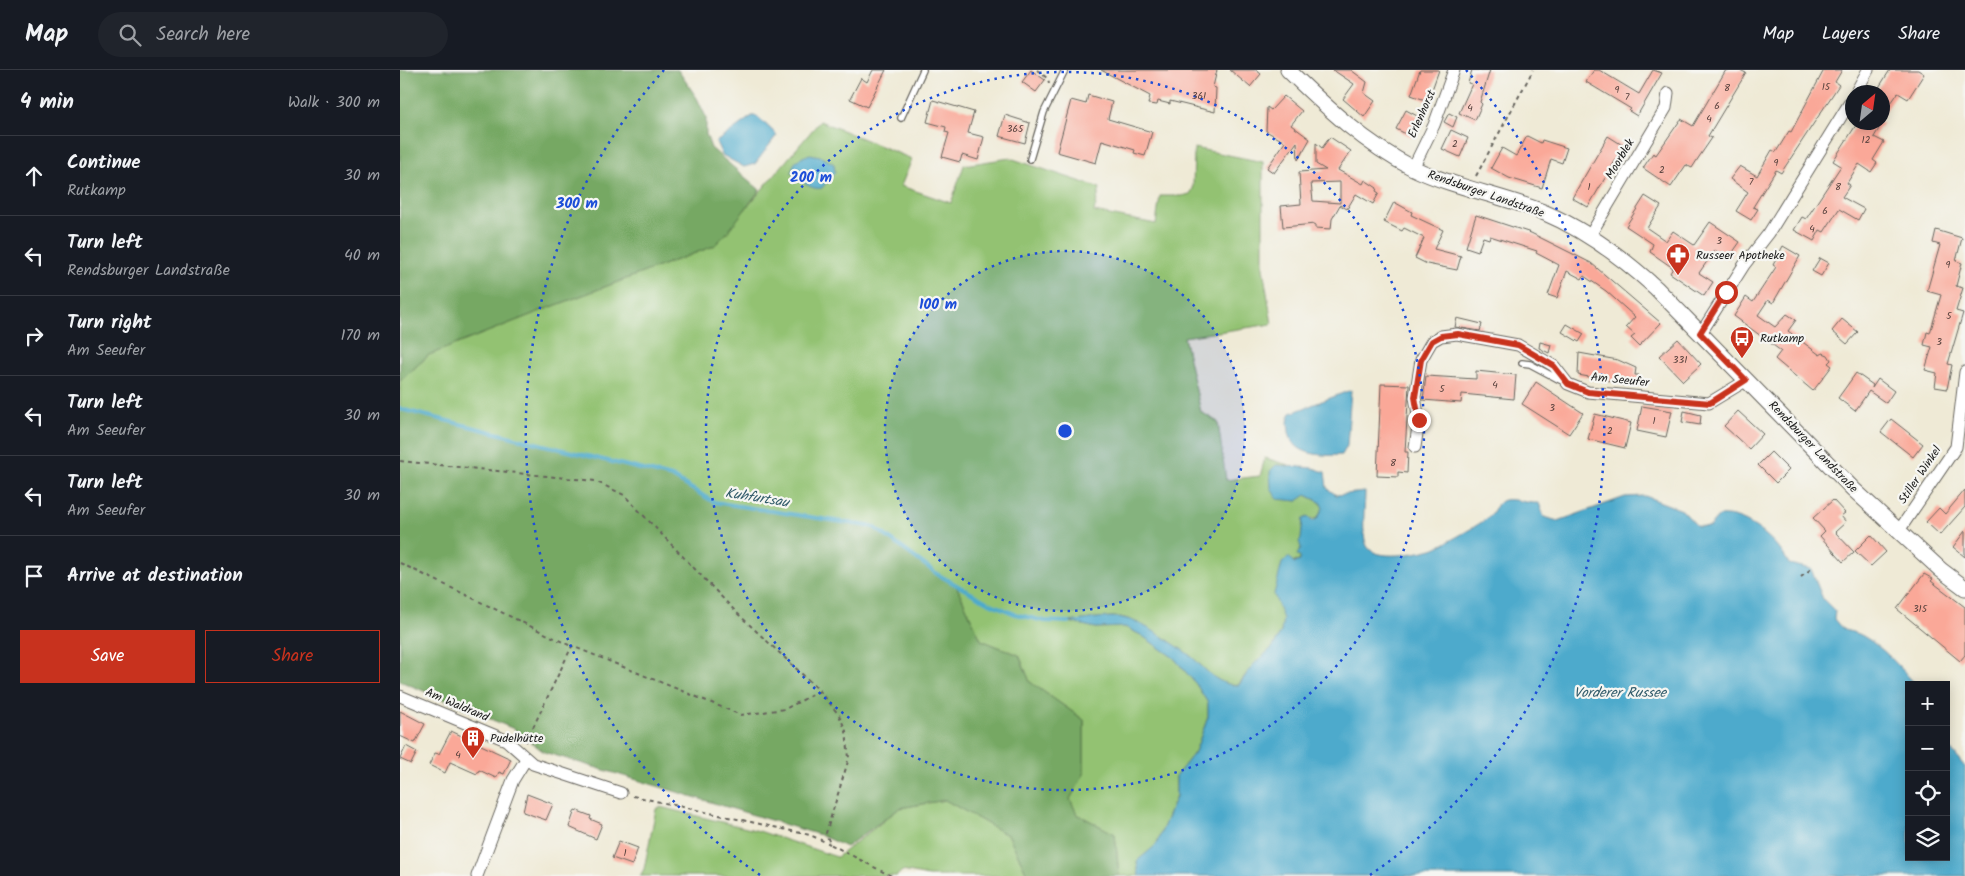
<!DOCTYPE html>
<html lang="en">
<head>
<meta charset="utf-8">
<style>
	body { margin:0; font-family:Kalam,sans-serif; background:#20242c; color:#f1f3f6 }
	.controls { position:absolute; right:15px; bottom:15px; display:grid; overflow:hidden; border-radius:0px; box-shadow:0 2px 12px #0003 }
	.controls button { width:45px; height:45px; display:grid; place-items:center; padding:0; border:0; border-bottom:1px solid #363941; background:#171b24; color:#f1f3f6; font:25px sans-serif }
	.compass { position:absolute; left:1445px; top:15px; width:45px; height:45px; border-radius:50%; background:#171b24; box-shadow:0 2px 12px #0003; rotate:29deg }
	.stop { position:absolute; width:15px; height:15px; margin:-11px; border:4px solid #c8321e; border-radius:50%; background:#fff }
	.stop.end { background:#c8321e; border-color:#fff; box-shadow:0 1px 5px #0008 }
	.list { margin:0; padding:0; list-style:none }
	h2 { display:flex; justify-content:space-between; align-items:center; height:65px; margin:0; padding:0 20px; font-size:21px }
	h2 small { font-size:16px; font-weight:400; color:#9ea1a6 }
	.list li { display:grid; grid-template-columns:32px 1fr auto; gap:15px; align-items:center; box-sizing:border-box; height:80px; padding:0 20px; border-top:1px solid #363941 }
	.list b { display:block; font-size:19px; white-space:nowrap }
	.list p { margin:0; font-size:16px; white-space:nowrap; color:#9ea1a6 }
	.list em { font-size:16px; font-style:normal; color:#9ea1a6 }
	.actions { display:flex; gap:10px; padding:15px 20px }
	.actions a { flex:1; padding:11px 0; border:1px solid #c8321e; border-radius:0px; text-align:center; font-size:18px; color:#c8321e }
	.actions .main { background:#c8321e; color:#fff }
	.icon { flex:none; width:28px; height:28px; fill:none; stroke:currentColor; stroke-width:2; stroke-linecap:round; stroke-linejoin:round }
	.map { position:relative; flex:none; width:1565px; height:806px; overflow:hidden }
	header { display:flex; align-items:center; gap:30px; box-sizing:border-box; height:70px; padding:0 25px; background:#171b24; border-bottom:1px solid #363941 }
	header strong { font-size:24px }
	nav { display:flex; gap:28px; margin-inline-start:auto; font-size:18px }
	.search { width:350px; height:45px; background:#20242c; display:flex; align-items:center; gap:12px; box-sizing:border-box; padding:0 18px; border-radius:28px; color:#9ea1a6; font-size:19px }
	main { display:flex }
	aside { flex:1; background:#171b24 }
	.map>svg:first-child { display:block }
	.green { fill:#93c272; stroke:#586f47 }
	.forest { fill:#76a864; stroke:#496240 }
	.water { fill:#4eaacc; stroke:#356374 }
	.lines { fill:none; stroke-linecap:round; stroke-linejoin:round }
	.stream { stroke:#4eaacc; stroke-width:4 }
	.building { fill:#faa898; fill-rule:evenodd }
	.service-casing { stroke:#66645d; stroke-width:8 }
	.minor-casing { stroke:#66645d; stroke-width:13 }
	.tertiary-casing { stroke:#66645d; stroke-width:17 }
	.path { stroke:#66645d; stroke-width:2; stroke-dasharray:4 4; stroke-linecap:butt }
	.service { stroke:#fff; stroke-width:5.5 }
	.minor { stroke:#fff; stroke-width:11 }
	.tertiary { stroke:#fff; stroke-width:15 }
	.route { stroke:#c8321e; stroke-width:6 }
	.ring { fill:none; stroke:#1d4ed8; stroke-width:2.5; stroke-dasharray:2.5 5 }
	.labels { text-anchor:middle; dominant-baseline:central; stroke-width:4.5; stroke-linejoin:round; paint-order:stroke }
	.number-label { font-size:10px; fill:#543f3b }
	.street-label { font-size:12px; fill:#1c1c1c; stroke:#f6f6f2 }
	.poi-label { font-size:12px; fill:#1c1c1c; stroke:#f6f6f2; text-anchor:start }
	.water-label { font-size:14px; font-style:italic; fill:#325c6b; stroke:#f6f6f2 }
	.centre { fill:#1d4ed8; stroke:#f6f6f2; stroke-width:2.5 }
	.ring-label { font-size:15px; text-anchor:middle; font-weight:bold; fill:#1d4ed8; stroke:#f6f6f2; stroke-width:4.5; stroke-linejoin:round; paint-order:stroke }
</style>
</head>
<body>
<header>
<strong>Map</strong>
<div class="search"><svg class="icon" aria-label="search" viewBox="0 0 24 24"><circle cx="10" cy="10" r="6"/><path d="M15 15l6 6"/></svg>Search here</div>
<nav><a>Map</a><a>Layers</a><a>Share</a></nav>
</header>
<main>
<aside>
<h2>4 min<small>Walk · 300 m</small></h2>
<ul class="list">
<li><svg class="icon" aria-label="ahead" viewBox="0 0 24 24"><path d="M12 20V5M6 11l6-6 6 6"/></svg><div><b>Continue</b><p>Rutkamp</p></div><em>30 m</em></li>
<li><svg class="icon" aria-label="left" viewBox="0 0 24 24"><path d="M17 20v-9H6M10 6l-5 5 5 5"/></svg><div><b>Turn left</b><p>Rendsburger Landstraße</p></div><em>40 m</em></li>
<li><svg class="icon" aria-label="right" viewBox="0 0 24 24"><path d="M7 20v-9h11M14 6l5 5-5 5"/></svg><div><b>Turn right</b><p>Am Seeufer</p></div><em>170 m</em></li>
<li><svg class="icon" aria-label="left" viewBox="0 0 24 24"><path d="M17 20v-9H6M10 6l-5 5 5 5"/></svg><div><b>Turn left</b><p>Am Seeufer</p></div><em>30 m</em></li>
<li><svg class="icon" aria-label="left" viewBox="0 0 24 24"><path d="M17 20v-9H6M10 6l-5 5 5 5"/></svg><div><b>Turn left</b><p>Am Seeufer</p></div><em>30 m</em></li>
<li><svg class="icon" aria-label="arrive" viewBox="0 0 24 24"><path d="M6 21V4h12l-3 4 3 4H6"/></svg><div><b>Arrive at destination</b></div></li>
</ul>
<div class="actions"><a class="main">Save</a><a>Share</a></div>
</aside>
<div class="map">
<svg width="1565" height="806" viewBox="0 0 1565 806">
	<rect width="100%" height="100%" fill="#f6f6f2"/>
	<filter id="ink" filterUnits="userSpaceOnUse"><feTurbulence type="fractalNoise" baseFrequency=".02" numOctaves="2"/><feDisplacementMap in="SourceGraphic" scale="10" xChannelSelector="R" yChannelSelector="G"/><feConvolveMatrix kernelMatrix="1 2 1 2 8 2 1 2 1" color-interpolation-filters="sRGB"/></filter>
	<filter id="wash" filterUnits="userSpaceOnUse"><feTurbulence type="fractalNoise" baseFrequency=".0096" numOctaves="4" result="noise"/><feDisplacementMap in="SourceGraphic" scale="20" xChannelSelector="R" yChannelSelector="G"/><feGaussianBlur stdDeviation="1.12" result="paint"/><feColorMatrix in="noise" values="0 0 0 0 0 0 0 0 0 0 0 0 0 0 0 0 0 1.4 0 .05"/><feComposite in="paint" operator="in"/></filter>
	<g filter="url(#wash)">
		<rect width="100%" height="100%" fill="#efead6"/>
		<!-- green -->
		<path class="green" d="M420,51L512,89L501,116L551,133L564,95L610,88L700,118L694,142L756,154L760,126H781L790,124L793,119L794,78L863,92V198L872,254L784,267L801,342L818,352L826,410L860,406L865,388L892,396L876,395L906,425L920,432L923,438L917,449H903L900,491L882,493L879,512L880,538L883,549L881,562L873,577L853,595L838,615C816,616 805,597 788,584C773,573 743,553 725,548C709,545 687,550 671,552L696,558L725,557L741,565L774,588L796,614L808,633V647L795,682L776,706V726L756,776L737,791L739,806H719L715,764L677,744L670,729L684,704V650L630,612L619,585L581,570L557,517L474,457L314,432L272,407L0,339V311L29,285L143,240L314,176Z
			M545,730L609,766L628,806H529L502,801L497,806H240L244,799L256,739L260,737L359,761L437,787L500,738Z"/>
		<!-- forest -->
		<path class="forest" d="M0,0H278L297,28L306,47V64L311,78L360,120L326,164L314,176L143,240L29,285L0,311Z
			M0,339L272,407L314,432L474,457L557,517L581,570L619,585L630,612L684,650V704L670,729L677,744L715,764L719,806H628L609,766L545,730L500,738L446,777L420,765L144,682L114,659L0,611Z"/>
		<!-- water -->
		<path class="water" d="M352,46H357L377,65L355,94L344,97L322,85L316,72Z
			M410,84L420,86L434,94L435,102L422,118C411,121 400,110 392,103C392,91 400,88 410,84Z
			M951,320L947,376L942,385C922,386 893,386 889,362C888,354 887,350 891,343Z
			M876,395L913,398L925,402L927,418L936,425L965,422C965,436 961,465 967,476C976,492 1017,483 1032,479C1042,476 1082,453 1089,447C1094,442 1097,431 1104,430C1115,428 1127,434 1139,433L1144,447L1158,451L1225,427L1245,426L1282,440L1297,456L1309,457L1319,446C1346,443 1378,471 1389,494L1411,499L1423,529L1435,541L1434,549C1447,566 1448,558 1463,566C1483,577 1501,598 1516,615H1509V787H1546L1547,662L1549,677L1565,697V806H739L737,791L756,775L776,727V706L795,682L808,647V633L796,614L774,588L741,565L725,557L696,558L669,552C686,550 706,545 723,548C741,551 773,573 788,584C804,596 815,616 839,615L853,595L873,577L881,562L883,549L874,524L882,493L889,487L894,493L900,491V486L897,485L901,478L899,471L901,469L903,449L908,447L912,451L917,449L923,438L920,432L906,425L897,431L877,429L871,418L870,401Z"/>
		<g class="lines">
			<!-- stream -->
			<path class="stream" d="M0,339L272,407L314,432L474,457L537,504L587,532L615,544L644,551L669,552"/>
		</g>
		<g id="blocks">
			<!-- building -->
			<path class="building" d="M473,0H486L467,37L450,29L461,8L467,12Z
				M631,0L645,10L636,22L622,12Z
				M701,0H817L813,17L816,18L815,42L770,31V34L758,31L757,35L748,34L750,26Z
				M830,0H856L861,4L850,17Z
				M933,0H951L967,12L964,23L975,31L964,47L943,29L954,14Z
				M1020,0H1039L1028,31L1011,25Z
				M1072,0H1090L1080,32L1082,34L1075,50L1059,43L1072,14L1068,13Z
				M1194,0H1199L1239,24L1253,0L1262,3L1237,46L1229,41L1231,39L1186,12Z
				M1326,0H1340L1346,3L1308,66L1312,68L1299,87L1292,98L1286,95L1271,117L1243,98L1253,83L1256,85L1281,49L1293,56Z
				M1424,0H1442L1435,12L1439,15L1381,103L1376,100L1353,137L1358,139L1351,150L1336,141L1348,122L1330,109L1340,96L1357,106L1372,80L1376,82L1389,61L1391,62Z
				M1490,0H1518L1524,4L1508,29L1498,23L1482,46V22H1476Z
				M688,25L712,32L708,49L752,62L745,86L734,83L735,80L702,70L696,93L657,82L671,30L686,34Z
				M884,26L902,41L891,55L910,69L898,90L897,72L874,103L867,98L885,72L866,61L867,37L871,40Z
				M533,30L574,42L568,63L584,67L578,90L562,85L560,92L542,87L549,63L545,62L546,57L527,52Z
				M1006,40L1021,48L1012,67L996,59Z
				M1049,43L1057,47L1053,57L1044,52Z
				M605,45L630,53L625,73L599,66Z
				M1458,52H1483L1474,67L1484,72L1473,90L1477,93L1471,102L1459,94L1447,113L1450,115L1442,127L1464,139L1458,150L1439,139L1424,162L1420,160L1414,171L1394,160L1402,147L1406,149L1441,96L1433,91Z
				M1051,60L1068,68L1060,87L1042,79Z
				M1127,66L1141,73L1142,70L1167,78L1162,93L1151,89L1142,118L1109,108L1091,98L1102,78L1116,86Z
				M1208,66L1224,76L1188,137L1172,128Z
				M930,67L951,81L938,100L963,114L965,110L977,118L976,121L979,123L973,134L956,124L947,139L940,135L932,149L931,159L915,158V154L883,157L881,136L901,134L899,102L926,100L916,94V73L922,78ZM940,112V133L913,131L911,113Z
				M1245,126L1261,136L1247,158L1266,171L1273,161L1294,175L1310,152L1340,172L1328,189L1315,180L1299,203L1313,212L1304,226L1270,203L1273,198L1250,182L1253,174L1226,156Z
				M994,132L1012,142L1011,145L1043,160L1034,179L1061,186L1057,200L1027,194L1015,188L1024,168L1004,158L1002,161L984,152Z
				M1076,145L1131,163L1191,193L1261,253L1239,276L1231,268L1235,265L1226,257L1235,247L1206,221L1184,206L1182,209L1167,201L1157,228L1148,225L1159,195L1136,183L1137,181L1090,166L1089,169L1083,167L1078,181L1066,177Z
				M1536,160L1562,168L1556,191L1562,193L1556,216L1563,218L1556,241L1563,243L1548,294L1552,295L1547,319L1535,317L1537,303L1525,300L1532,277L1524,275L1527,262L1530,263L1541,225L1527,221L1540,175L1533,173Z
				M1383,176L1400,186L1373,233L1368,230L1358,245L1375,257L1387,244L1396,250L1388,261L1420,285L1423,283L1428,285L1431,290L1428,293L1432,296L1413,321L1375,289L1381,281L1334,246L1346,227L1353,232L1376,197L1373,195Z
				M1420,188L1429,193L1421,206L1412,201Z
				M1057,248L1082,254L1080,261L1055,257Z
				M1442,249L1458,262L1447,274L1432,261Z
				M1167,254L1184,264L1179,272L1162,262Z
				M1278,269L1301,294L1283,311L1259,286Z
				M1140,272L1151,275L1149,283L1139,278Z
				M1179,283L1218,290L1236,298L1235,305H1239L1237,315H1222V313L1178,305Z
				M1076,301L1116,305L1114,329L1062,324L1061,333L1023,330L1026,306L1076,309Z
				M1456,303L1473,315L1472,318L1478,309L1494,321L1486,333L1469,321L1455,341L1438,328Z
				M1136,312L1183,343L1169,364L1122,334Z
				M981,314L1009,315L1005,382H1008L1007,403L998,402V407L977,406Z
				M1242,336L1272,341L1266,367L1237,361Z
				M1284,341L1301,345L1300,355L1282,352Z
				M1338,341L1363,364L1349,379L1324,356Z
				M1195,344L1231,353L1225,378L1188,369Z
				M1491,349L1523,374L1513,387L1481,362Z
				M1371,382L1389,400L1376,413L1358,395Z
				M1565,420V437L1540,465L1526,452L1539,438L1545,444Z
				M1433,430L1445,443L1441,446L1446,452L1435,462L1454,482L1443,492L1420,466L1425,461L1413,448Z
				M1565,461V487L1553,477Z
				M1471,465L1486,482L1471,496L1455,481Z
				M1524,504L1533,509L1531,511L1565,537V585L1560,591L1497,539Z
				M0,641L25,654L15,673L0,666Z
				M51,661L111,689L104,704L99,702L96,708L79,700L77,704L50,692L45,703L29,695L35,683L39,684Z
				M6,676L17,682L11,694L0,689Z
				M127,724L153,734L146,750L123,742Z
				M175,740L191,746L190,749L202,754L196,769L169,757Z
				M219,771L238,778L232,795L212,788Z"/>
		</g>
	</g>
	<g filter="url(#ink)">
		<use href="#blocks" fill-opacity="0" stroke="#66645d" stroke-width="1"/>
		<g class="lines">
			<!-- service casing -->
			<g class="service-casing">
				<path id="service" d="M501,48L523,0
					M630,89L644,42L665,0
					M1122,293L1130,294L1160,310"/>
			</g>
			<!-- minor casing -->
			<g class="minor-casing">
				<path id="minor" d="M1456,22L1468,0
					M1013,98L1034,55L1054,0
					M1189,167L1266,38L1268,23
					M1301,263L1344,195L1369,163L1452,29
					M1015,377L1019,350L1015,327L1021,290L1032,271L1041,266L1057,264L1118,275L1154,296L1168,314L1188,322L1309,333L1347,310
					M1498,462L1556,377L1565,302
					M0,626L106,670L133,694L221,723
					M77,806L113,710L126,689"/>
			</g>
			<!-- tertiary casing -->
			<g class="tertiary-casing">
				<path id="tertiary" d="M888,0C926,37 965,74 1013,98C1055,118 1101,125 1143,142C1186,160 1223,188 1256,218L1453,419L1541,500L1565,518"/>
			</g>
			<!-- path -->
			<path class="path" d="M637,0L648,9L649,13
				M1076,106L1133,0
				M0,391L195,411L224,425L336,542L420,621L439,645L446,661L449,688L426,763L430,774L491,806
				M0,493L171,576
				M1401,507L1411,499
				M126,672L172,576L341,645L385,639L420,621
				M233,726L410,765L430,774"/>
			<!-- service -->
			<use href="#service" class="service"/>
			<!-- minor -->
			<use href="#minor" class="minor"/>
			<!-- tertiary -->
			<use href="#tertiary" class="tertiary"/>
		</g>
	</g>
	<g class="lines" filter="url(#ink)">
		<!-- route -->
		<path class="route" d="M1019,350L1015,327L1021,290L1032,271L1041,266L1058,264L1118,275L1154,296L1168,314L1188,322L1310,333L1346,310L1300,263L1326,222"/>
	</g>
	<!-- distance rings -->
	<circle cx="665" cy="361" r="180" fill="#1d4ed8" fill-opacity=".12"/>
	<g class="ring">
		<circle cx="665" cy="361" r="180"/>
		<circle cx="665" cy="361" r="359"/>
		<path d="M360 805A539 539 0 0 1 264 0M1066 0A539 539 0 0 1 970 805"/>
	</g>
	<!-- icons -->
	<defs>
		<g id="pharmacy-pin" transform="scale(1.25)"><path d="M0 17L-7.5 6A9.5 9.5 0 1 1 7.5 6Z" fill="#c8321e" stroke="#f6f6f2"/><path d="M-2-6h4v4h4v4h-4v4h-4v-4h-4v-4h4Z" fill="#fff"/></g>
		<g id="bus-pin" transform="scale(1.25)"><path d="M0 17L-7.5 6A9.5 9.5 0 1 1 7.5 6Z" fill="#c8321e" stroke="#f6f6f2"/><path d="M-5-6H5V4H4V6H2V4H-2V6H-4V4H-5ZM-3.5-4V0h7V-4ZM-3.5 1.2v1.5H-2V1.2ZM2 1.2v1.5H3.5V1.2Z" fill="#fff"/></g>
		<g id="building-pin" transform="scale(1.25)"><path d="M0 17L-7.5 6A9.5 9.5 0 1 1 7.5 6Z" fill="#c8321e" stroke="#f6f6f2"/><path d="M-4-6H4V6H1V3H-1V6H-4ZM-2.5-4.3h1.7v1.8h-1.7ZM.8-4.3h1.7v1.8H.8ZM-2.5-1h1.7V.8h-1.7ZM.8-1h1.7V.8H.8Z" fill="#fff"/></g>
	</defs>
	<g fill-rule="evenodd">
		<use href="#pharmacy-pin" x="1278" y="185"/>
		<use href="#bus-pin" x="1342" y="268"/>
		<use href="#building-pin" x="73" y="668"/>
	</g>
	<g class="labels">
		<!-- number labels -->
		<g class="number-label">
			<text x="1426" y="17">15</text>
			<text x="1327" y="18">8</text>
			<text x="1217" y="20">9</text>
			<text x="799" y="26">361</text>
			<text x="1227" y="27">7</text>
			<text x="1317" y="36">6</text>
			<text x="1070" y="38">4</text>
			<text x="1309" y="49">4</text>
			<text x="615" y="59">365</text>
			<text x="1466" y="70">12</text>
			<text x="1055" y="74">2</text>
			<text x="1376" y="93">9</text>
			<text x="1262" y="100">2</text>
			<text x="1351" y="112">7</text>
			<text x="1189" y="117">1</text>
			<text x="1438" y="117">8</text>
			<text x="1425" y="141">6</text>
			<text x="1412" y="159">4</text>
			<text x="1319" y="171">3</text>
			<text x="1548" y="195">9</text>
			<text x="1549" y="246">5</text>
			<text x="1539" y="272">3</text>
			<text x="1280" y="290">331</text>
			<text x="1095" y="315">4</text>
			<text x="1042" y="319">5</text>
			<text x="1152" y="338">3</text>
			<text x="1254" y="351">1</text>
			<text x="1210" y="361">2</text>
			<text x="993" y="393">8</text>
			<text x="1520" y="539">315</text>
			<text x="58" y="685">4</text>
			<text x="225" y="783">1</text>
		</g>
		<!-- street labels -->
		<g class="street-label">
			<text transform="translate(1022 44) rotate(-66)">Erlenhorst</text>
			<text transform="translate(1220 89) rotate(-59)">Moorblek</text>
			<text transform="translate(1086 124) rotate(19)">Rendsburger Landstraße</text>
			<text transform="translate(1220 310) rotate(6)">Am Seeufer</text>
			<text transform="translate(1413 377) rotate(46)">Rendsburger Landstraße</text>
			<text transform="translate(1520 405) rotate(-56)">Stiller Winkel</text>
			<text transform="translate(57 635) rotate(23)">Am Waldrand</text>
		</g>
		<!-- poi labels -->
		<g class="poi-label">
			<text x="1296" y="185">Russeer Apotheke</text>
			<text x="1360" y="268">Rutkamp</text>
			<text x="90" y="668">Pudelhütte</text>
		</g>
		<!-- water labels -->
		<g class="water-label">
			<text transform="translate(357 428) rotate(9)">Kuhfurtsau</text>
			<text x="1220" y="623">Vorderer Russee</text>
		</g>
	</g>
	<circle cx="665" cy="361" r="8" class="centre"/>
	<g class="ring-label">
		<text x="411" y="112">200 m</text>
		<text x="177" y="138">300 m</text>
		<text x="538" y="239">100 m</text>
	</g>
</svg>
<div class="controls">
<button>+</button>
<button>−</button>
<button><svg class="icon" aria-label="locate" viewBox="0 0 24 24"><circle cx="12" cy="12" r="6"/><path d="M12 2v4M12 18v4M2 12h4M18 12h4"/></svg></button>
<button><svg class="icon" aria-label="layers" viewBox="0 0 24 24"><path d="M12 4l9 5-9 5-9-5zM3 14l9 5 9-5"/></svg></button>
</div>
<svg class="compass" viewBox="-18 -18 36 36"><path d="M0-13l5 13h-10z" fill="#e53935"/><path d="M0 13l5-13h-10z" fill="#9ea1a6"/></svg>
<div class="stop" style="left:1326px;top:222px"></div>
<div class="stop end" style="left:1019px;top:350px"></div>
</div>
</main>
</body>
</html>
